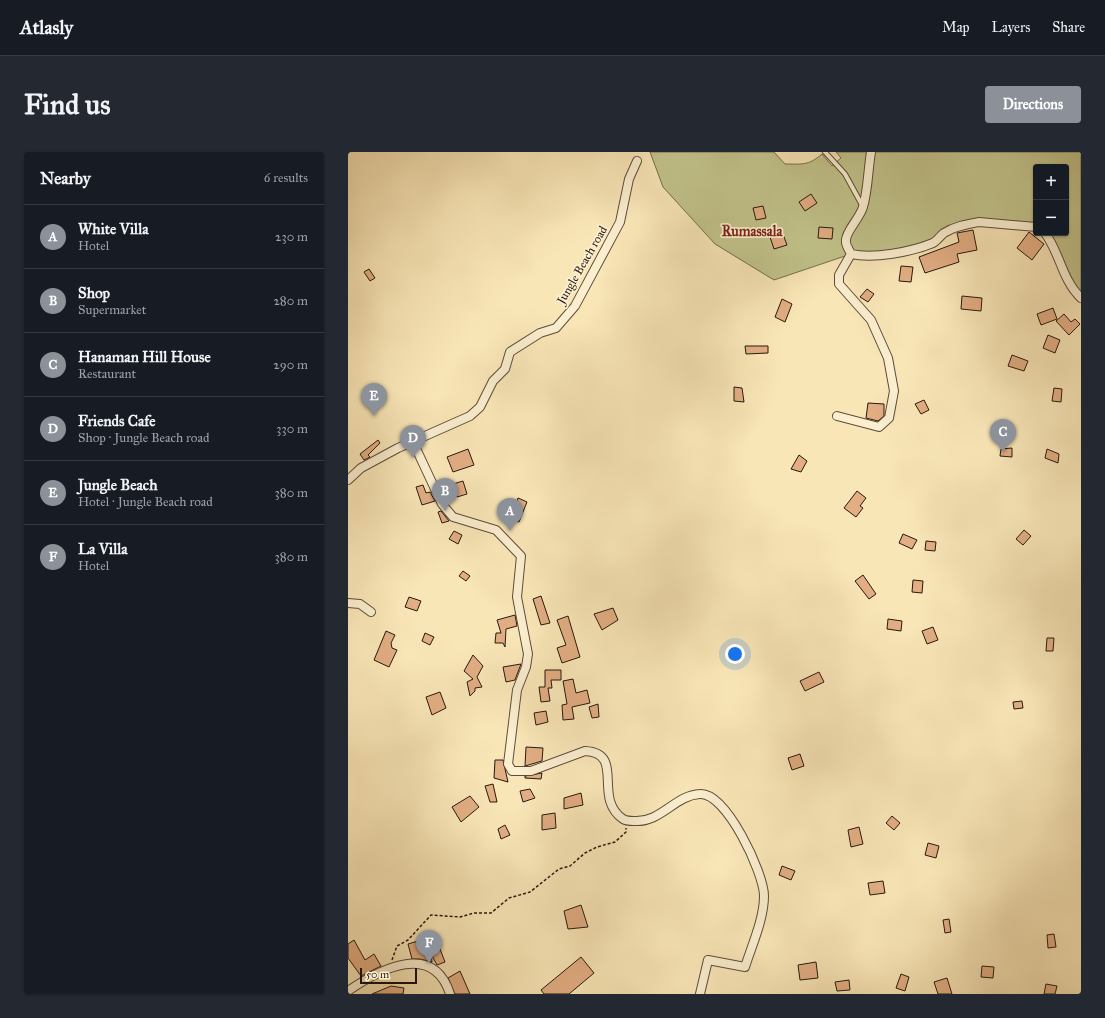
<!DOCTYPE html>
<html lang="en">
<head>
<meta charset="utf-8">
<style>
	body { margin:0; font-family:"IM FELL Great Primer",serif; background:#242831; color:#f1f3f6 }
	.controls { position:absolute; right:12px; top:12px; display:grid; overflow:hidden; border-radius:4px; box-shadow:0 1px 3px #0004 }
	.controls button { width:36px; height:36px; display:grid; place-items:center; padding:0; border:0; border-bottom:1px solid #363941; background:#171b24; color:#f1f3f6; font:20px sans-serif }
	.scale { position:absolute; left:12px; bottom:10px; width:57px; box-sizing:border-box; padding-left:4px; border:2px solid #27180f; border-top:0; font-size:11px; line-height:14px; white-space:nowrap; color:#27180f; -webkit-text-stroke:3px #fbefd0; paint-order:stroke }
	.you { position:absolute; left:387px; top:502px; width:14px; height:14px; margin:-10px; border:3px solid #fff; border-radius:50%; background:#1a73e8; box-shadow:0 0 0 6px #1a73e833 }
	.badge { display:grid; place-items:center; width:26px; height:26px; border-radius:50%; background:#8c9099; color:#fff; font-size:13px; font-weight:700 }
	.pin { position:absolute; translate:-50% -33px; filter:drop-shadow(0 1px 2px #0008) }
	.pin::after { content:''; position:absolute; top:21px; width:14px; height:12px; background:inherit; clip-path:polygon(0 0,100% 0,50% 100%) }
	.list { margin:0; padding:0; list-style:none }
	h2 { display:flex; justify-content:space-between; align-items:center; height:52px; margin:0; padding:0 16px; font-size:17px }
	h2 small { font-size:13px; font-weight:400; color:#9ea1a6 }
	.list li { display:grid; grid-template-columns:26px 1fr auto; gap:12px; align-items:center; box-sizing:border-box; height:64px; padding:0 16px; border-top:1px solid #363941 }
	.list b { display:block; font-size:15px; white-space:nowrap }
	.list p { margin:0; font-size:13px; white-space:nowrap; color:#9ea1a6 }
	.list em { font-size:13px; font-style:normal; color:#9ea1a6 }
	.map { position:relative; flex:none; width:733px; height:842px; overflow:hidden; border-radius:4px }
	header { display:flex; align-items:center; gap:24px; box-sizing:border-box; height:56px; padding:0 20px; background:#171b24; border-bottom:1px solid #363941 }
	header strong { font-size:19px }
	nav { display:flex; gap:22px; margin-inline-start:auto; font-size:14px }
	.intro { display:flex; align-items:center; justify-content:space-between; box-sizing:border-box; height:96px; padding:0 24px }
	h1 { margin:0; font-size:28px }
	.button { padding:10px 18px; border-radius:4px; background:#8c9099; color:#fff; font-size:14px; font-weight:700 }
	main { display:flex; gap:24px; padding:0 24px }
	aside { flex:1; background:#171b24; border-radius:4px; box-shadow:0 1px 3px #0004 }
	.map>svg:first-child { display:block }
	.green { fill:#c2c38b; stroke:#746e4d }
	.building { fill:#e3ae84; stroke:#27180f }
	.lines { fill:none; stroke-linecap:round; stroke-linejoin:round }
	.service-casing { stroke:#5c4c39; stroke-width:6 }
	.minor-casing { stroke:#5c4c39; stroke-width:10 }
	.path { stroke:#27180f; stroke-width:1.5; stroke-dasharray:3 2; stroke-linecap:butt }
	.service { stroke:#fbefd0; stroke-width:4 }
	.minor { stroke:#fbefd0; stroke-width:8 }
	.labels { text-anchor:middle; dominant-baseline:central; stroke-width:3.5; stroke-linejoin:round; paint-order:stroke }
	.street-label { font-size:12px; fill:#27180f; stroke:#fbefd0 }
	.quarter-label { font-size:14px; font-weight:bold; fill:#7a1f14; stroke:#fbefd0 }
</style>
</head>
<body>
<header>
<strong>Atlasly</strong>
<nav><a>Map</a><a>Layers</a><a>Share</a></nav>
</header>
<div class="intro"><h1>Find us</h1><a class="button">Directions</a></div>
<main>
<aside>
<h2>Nearby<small>6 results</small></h2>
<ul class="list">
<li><span class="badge">A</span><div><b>White Villa</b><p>Hotel</p></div><em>230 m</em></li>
<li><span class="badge">B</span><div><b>Shop</b><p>Supermarket</p></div><em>280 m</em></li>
<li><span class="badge">C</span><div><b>Hanaman Hill House</b><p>Restaurant</p></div><em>290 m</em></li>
<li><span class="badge">D</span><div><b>Friends Cafe</b><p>Shop · Jungle Beach road</p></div><em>330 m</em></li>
<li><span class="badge">E</span><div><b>Jungle Beach</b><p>Hotel · Jungle Beach road</p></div><em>380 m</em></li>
<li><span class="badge">F</span><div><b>La Villa</b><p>Hotel</p></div><em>380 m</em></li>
</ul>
</aside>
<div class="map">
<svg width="733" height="842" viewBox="0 0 733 842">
	<rect width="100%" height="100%" fill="#f9e6b7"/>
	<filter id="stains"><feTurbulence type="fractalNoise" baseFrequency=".005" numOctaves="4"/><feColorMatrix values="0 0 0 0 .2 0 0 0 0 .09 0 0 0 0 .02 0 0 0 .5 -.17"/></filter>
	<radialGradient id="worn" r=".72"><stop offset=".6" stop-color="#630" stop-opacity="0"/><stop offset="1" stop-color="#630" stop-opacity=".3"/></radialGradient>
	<!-- green -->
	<path class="green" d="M302,0H426L437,12C454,12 460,14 474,2L484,14L493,6L488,0H733V146L697,81H718V15H688V75L623,71L586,90L557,98L503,102L426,128L367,92L315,35Z"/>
	<!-- building -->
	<path class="building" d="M463,42L469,51L457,59L451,50Z
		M415,54L418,66L408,68L405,56Z
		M471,75L485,76L484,87L470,86Z
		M433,77L439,93L426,97L421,82Z
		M625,78L629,98L609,102L611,110L577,121L571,105L611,90L609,81Z
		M681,80L696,92L684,108L669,96Z
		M553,114L565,115L563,130L551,129Z
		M21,117L27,126L22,129L16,120Z
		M519,137L526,142L520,150L512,145Z
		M614,144L634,146L633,159L613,157Z
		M434,147L444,152L437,170L427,165Z
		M705,156L709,167L693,173L689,162Z
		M716,162L723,170L727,167L732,172L721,183L708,169Z
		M700,183L712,188L707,201L695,196Z
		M397,194H420V201L398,202Z
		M664,203L680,209L676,219L660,214Z
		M386,235L394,236L396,250L386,249Z
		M706,236L714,237L713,250L704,249Z
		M576,248L581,258L573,262L567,252Z
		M520,251L536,252V264L530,269L518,266Z
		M30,288L32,291L20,303L22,305L16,308L12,302Z
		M664,296V305L652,304L653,297Z
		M120,297L126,313L105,320L99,305Z
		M699,297L711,302L710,311L697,306Z
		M451,303L459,309L453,320L443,317Z
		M115,329L119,342L109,345L105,332Z
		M75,333L78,341L82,340L87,349L74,353L68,335Z
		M509,339L518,346L512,354L515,356L508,365L496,356Z
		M170,346L179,350L171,370L162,366Z
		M93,359L101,369L94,371L90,360Z
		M676,378L683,384L675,393L668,387Z
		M106,379L114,383L110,392L101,387Z
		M555,382L569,388L564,397L551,391Z
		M578,389L588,390L587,399L577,398Z
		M115,419L122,424L118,429L111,424Z
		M515,423L528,442L521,447L507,429Z
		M565,428L575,429L574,441L564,440Z
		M193,444L202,471L193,473L185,447Z
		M61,445L73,449L69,459L57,455Z
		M265,456L270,468L254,478L246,462Z
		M167,463L169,474L158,477L157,495L155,491H147L148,481H153L149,468Z
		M220,464L232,505L214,511L209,496L218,493L209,468Z
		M540,467L554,469L553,479L539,477Z
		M585,475L590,488L579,492L574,479Z
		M38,479L47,483L43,491L44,496L49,498L41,515L26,508Z
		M77,481L86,485L82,493L74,489Z
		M699,486H706L705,499H698Z
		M125,503L135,514L129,525L134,535L127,536V539L122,544L119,530L125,527L116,519Z
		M173,512L167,528L158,530L155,515Z
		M197,518H213V528H203L204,536H200L202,549L193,550L191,535H197Z
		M471,520L476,530L457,539L452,529Z
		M225,527L228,541L239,538L242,551L224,555L226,567L215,568L214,553L219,552L215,529Z
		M92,540L98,556L84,563L78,545Z
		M674,549L675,556L666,557L665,550Z
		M250,552L251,565L244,566L241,555Z
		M198,559L200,570L188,573L186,561Z
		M178,595L195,596L194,609L177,614Z
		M452,602L456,614L444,618L440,606Z
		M147,608H155L160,630L146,626Z
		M194,621L193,627L177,626V624Z
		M145,632L149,650H142L137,634Z
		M182,637L187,646L175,650L172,639Z
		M233,641L235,653L216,657V646Z
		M122,644L131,655L113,670L104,655Z
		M207,661L208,676L194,678V663Z
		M544,664L552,671L546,678L538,671Z
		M157,673L162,683L153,687L150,677Z
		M511,675L515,692L503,695L500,678Z
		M580,691L591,694L588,706L577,703Z
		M434,714L447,719L443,728L431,723Z
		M535,729L537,741L522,743L520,731Z
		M233,753L240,775L220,777L216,759Z
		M601,767L603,780L597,781L595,768Z
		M706,782L708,795L700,796L699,783Z
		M87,784L97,810L89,813L83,802L84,810L72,807H64L60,792Z
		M6,788L17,808L26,802L33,814L13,824L0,806V792Z
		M233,805L246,821L221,842H196L193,838Z
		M468,810L470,826L452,828L450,813Z
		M634,814L646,815L645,826L633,825Z
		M112,819L122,842H107L100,826Z
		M553,822L561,825L557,839L548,836Z
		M599,826L604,842H590L586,830Z
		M501,828L502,838L489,839L487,830Z
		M698,832L709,834L707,842H696Z
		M43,834L56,836L55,842H24Z"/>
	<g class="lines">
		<!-- service casing -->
		<g class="service-casing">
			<path id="service" d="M477,0L497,22L514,53"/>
		</g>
		<!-- minor casing -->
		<g class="minor-casing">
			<path id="minor" d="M697,81C712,101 714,128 733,146
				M503,102C501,97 497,93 498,88C498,79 512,66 515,55C520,38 520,18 523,0
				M489,264L531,275L541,266L546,239L540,206L523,168L491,132V123L503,102C526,107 563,100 585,91C589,89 592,84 596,81C607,74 620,72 631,70L688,75
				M65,290L94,352L105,365L148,378L173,404L169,445L180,502L178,515L169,538L160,612L164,619H183L237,599C278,601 244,646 275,667C278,669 282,669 286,669C313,671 327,643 352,642C378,640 416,721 416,744C416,767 404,793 397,815L360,808L352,842
				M0,328L13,316L50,296L122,264L132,255L145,229L157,217L162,200L192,181L208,176L227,154L272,70L281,27L289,9
				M0,451L12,452L23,460
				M0,839C32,817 85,789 102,842"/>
		</g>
		<!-- path -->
		<path class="path" d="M44,808L49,794L60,788L83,763L112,765L126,761H143L161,746L182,740L211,717L222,714L237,701L249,695L267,690L278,680V676"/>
		<!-- service -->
		<use href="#service" class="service"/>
		<!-- minor -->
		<use href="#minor" class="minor"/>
	</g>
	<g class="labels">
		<!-- street labels -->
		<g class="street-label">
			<text transform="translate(234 113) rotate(-60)">Jungle Beach road</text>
		</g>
		<!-- quarter labels -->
		<g class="quarter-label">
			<text x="404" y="79">Rumassala</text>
		</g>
	</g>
	<rect width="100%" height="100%" filter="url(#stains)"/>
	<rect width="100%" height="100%" fill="url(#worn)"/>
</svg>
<div class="controls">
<button>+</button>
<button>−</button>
</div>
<div class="scale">50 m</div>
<div class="you"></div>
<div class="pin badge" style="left:162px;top:379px">A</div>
<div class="pin badge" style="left:97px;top:359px">B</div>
<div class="pin badge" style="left:655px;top:300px">C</div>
<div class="pin badge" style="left:65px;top:306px">D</div>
<div class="pin badge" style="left:26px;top:264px">E</div>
<div class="pin badge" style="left:81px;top:811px">F</div>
</div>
</main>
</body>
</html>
